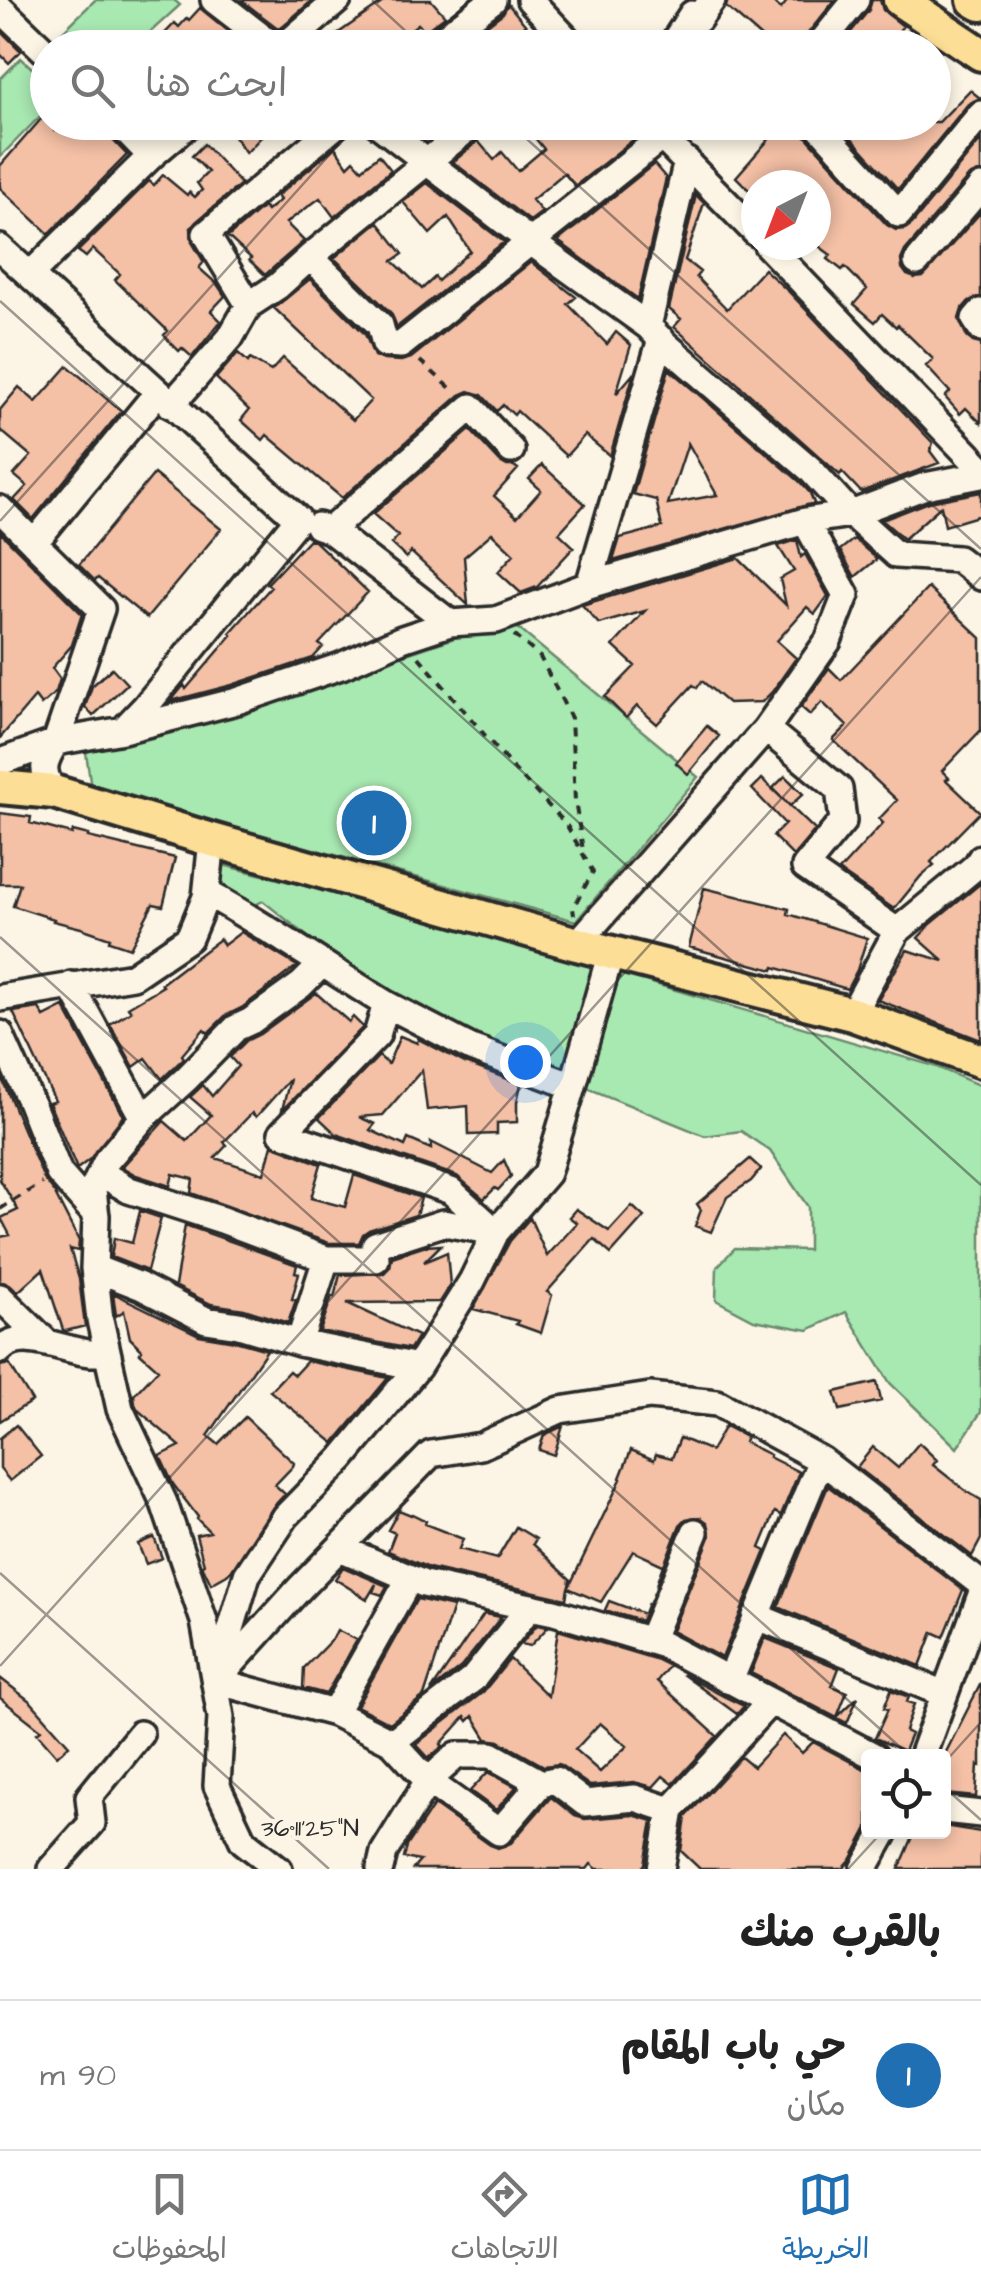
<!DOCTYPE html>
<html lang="ar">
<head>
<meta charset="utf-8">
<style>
	body { margin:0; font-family:"Architects Daughter","Playpen Sans Arabic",sans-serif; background:#f6f6f6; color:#222; direction:rtl }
	.controls { position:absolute; right:30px; bottom:30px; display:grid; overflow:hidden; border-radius:10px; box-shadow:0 5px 15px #0003 }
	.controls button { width:90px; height:90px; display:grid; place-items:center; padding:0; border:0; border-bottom:2px solid #e0e0e0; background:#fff; color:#222; font:50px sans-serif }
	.compass { position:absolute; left:741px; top:170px; width:90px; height:90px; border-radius:50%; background:#fff; box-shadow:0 5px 15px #0003; rotate:222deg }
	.you { position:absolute; left:525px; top:1062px; width:35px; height:35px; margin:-25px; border:8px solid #fff; border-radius:50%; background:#1a73e8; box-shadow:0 0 0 15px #1a73e833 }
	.badge { display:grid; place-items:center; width:65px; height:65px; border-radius:50%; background:#1f6fb2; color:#fff; font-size:32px; font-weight:700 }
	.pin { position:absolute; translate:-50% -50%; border:5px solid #fff; box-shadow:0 2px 10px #0006 }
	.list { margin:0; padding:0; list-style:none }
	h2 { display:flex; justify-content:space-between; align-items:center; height:130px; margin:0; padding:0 40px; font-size:42px }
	h2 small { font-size:32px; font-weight:400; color:#767676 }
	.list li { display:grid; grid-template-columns:65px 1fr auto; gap:30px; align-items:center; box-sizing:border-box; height:150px; padding:0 40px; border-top:2px solid #e0e0e0 }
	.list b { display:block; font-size:38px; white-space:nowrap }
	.list p { margin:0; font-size:32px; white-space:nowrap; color:#767676 }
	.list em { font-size:32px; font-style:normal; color:#767676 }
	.icon { flex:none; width:55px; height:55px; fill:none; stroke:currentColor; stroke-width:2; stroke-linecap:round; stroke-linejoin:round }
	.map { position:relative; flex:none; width:981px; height:1869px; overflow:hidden; direction:ltr }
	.search { position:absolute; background:#fff; box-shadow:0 5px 15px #0003; left:30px; right:30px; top:30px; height:110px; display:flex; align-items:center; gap:25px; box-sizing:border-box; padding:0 35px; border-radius:55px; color:#767676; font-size:38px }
	.sheet { height:280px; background:#fff }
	nav { display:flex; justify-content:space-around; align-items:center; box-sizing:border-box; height:140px; border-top:2px solid #e0e0e0; background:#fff; font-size:28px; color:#767676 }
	nav a { display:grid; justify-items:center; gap:5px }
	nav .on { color:#1f6fb2 }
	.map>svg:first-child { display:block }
	.green { fill:#a8e8b1; stroke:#6a8a6e; stroke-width:2.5 }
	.building { fill:#f4c0a6; stroke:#2b2b2b; stroke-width:2.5; fill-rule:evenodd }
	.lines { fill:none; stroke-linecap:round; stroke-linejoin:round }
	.minor-casing { stroke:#2b2b2b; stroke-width:32 }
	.major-casing { stroke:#2b2b2b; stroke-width:40 }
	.path { stroke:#2b2b2b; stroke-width:4; stroke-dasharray:8 8; stroke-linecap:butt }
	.minor { stroke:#fcf5e5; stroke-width:25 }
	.major { stroke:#fcde96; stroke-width:32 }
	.ticks { fill:none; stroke:#2b2b2b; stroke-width:2.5; stroke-opacity:0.45 }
	.ticks-label { font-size:25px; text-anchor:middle; fill:#2b2b2b; stroke:#fcf5e5; stroke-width:9; stroke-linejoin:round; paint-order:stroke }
</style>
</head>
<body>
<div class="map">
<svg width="981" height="1869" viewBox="0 0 981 1869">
	<rect width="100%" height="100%" fill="#fcf5e5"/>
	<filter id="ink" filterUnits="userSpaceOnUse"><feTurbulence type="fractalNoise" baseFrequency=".01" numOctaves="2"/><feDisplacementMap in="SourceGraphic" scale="20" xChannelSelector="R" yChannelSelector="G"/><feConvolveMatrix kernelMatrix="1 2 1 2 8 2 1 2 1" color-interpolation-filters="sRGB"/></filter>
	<g filter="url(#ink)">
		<!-- green -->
		<path class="green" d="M95,0H174L180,5L134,47H58L52,42Z
			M21,58L47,82V109L0,157V79Z
			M508,620L698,777L576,921L91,788L86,752L254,705Z
			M223,865C463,925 699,997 937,1067L981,1086V1412L957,1448L890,1383L846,1312L808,1330L754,1320L716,1300L717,1267L735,1248L808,1250V1207L770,1151L741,1131L705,1136L472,1041L372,988L263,901L253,906L216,880Z"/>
		<!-- building -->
		<path class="building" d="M241,0H313L279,29Z
			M386,0H431L445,16L425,31L418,24L387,48H317Z
			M728,0H771L781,9L788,0H835L804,38L801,48H754L762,38L726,7Z
			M872,0H880L883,10L903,26L884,48H838L869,10Z
			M508,4L533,34L537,31L552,48H479L470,38L503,13Z
			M200,8L249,48H151L175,23L179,27L187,18L189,20Z
			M0,30L21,51L9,63L0,54Z
			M970,90L980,98L968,104L898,189L837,122H939Z
			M42,118L55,130L62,122H102L106,133L127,155L49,234L0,188V166Z
			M224,122H275L246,153Z
			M522,122H631L638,136L575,186L564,173L532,200L542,212L530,221L453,162L478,141L494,160L502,152L518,171L544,149Z
			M752,122H799L803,133L887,225L896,230L905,229L912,224L981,140V171L969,176L905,251L901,260L902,268L907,275L915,278L923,277L981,212V296L969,301L962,309L959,319L967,337L973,342L981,344V423L966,408L960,414L945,397L950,392L926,366L933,359L898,325L896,327L882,314L875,322L854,304L867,289L845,267L842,270L828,259L831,255L816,244V185H756V197L736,177L770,138Z
			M204,144L241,184L196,222L191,228L192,242L204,262L199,268L217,284L225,296L211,311L221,321L192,357L182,348L179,351L172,344L164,335L168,331L115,280L120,274L93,249L86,257L78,251L149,181L154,185L163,175L187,195L189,192L195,197L202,190L197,183L208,172L192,156Z
			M335,147L348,166L354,160L362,169L379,155L391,170L334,217L320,198L286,223L304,241L265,275L249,260L251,258L228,237L263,207L267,211L280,200L277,196Z
			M654,164L666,178L638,299L558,241Z
			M427,183L504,242L397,327L391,313L334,258L378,222L403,254L393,261L422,289L435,277L438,281L470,251L448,217L430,234L403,202Z
			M696,195L704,203L685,260L700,272L696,277L727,309L764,269L788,291L933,443L930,451L939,463L861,492L842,472L840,475L674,327L681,319L669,309Z
			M531,262L576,297L568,304L607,344L616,332L631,345L616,394L634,373L610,456L585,435L566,456L517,411L514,415L503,405L497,411L482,395L469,391L460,395L342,498L267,435L263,440L241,420L249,410L216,378L238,353L248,362L250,359L271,371L283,358L353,420L371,400L274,308L310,279L365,334L374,356L384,360L401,361L411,358Z
			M68,366L121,411L33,519L14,500L27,486L14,475L31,456L0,430V410L19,387L36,402Z
			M669,369L799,481L810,493L814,503L613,561L620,538L662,527L656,500L633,494ZM688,443L717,495L668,504Z
			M470,430L500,462L507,466H514L518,469L494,496L517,517L541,490L529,479L542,465L585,504L559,533L574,547L537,587L521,593L498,572L514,554L492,533L464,557L468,605L411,552L406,558L391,544L398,536L373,514Z
			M154,474L221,529L147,618L98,578L95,581L79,565Z
			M981,492V515L945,526L941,506L904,539L882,520L929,502Z
			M0,532L82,614L72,645L52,668L60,679L56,692L41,705L35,697L0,738Z
			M309,539L316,542L368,592L319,644L323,647L313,658L232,685L171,701L184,685L186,689L232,635L230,633L271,587L267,584Z
			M854,539L877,559L855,577L840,550Z
			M797,540L801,557L805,554L828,596L815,614L807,607L777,641L796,658L772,692L762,702L728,703L702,681L697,688L693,685L657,724L637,706L626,718L605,697L635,666L613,646L645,611L599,624L582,605L738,558L786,605L780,579L794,571L778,546Z
			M928,588L981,638V730L942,771L949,778L946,780L980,812L931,862L934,865L921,876L894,909L839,871L883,823L879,819L897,800L833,740L847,726L822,702L810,715L801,707L829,668L841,680Z
			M112,668L127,684L93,716L85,707L92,686Z
			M707,726L719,736L688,774L676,763Z
			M785,776L803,794L790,806L773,788Z
			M762,779L815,830L793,856L773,836L785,824L752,789Z
			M0,813L31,817L30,823L72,834L73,831L89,835L88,837L175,858L163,906L153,904L130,948L109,941L110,938L81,928L53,921L54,919L13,906L20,884H0Z
			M981,883V1040L878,1000L907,950L944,961L918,938L931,924Z
			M704,888L789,909L788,914L867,938L857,970L847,989L774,967L773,970L689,947Z
			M241,932L297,966L243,1007L225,1016L208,1033L204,1029L182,1055L184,1058L162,1079L146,1058L134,1067L110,1024L131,1011L128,1007L163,986L161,984L220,939L224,945Z
			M316,993L349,1022L353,1017L363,1027L282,1110L290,1079L256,1117L252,1113L224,1142L227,1145L215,1158L264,1174L272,1145L321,1164L311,1198L345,1207L354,1175L421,1198L416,1215L369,1230L363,1234L359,1243H329L191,1193L193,1179L173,1174L170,1186L136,1175L122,1167L164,1121L187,1141L211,1115L190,1097L203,1085L212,1096L238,1066L230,1057L246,1041L260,1034Z
			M64,1007L123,1116L90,1159L77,1169L49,1103L55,1101L13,1012L39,1008L44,1017Z
			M400,1036L417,1043L418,1039L465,1063L521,1084L517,1102V1122L497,1123V1134L469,1135L468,1106L427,1110L422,1070L383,1115L359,1117L375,1124L370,1130L405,1146L408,1139L431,1149V1142L492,1173L504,1160L511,1176L498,1190L495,1188L484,1199L457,1176L336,1134L319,1118L379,1056L388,1064Z
			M0,1074L44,1179L54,1192L79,1241L78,1251L70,1249L79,1279L85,1326L66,1331L63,1330L43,1269L18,1292L11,1285L0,1281V1237L10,1235L1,1218L18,1210L0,1180Z
			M750,1159L761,1169L751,1181L727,1197L711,1232L695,1226L701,1210L697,1204Z
			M632,1206L644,1217L611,1254L594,1239L547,1292L552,1295L541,1333L516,1324L518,1321L473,1309L510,1241L530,1218L547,1256L577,1223L569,1217L576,1209L609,1231Z
			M140,1211L161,1218L147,1271L111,1257L114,1238L132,1243Z
			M185,1225L297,1265L295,1272L299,1273L292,1299L296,1300L288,1323L244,1309L211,1304L175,1286Z
			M441,1245L424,1262L447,1252L450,1285L439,1302L347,1303L418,1336L410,1349L320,1331L332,1296L334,1297L340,1275L384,1273L390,1267L392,1257L426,1246Z
			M113,1293L199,1335L235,1341L267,1350L208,1436L218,1444L245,1417L294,1463L293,1466L275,1485L285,1494L273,1507L232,1570L227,1575L211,1584L202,1565L204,1564L196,1535L210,1532L197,1519L198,1517L173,1484L160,1456L180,1446L138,1410L135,1404L134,1395L158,1369L140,1353L142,1350L130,1338L124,1311L116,1316Z
			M307,1361L388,1378L334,1443L270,1391L289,1371L294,1375Z
			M9,1364L32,1401L0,1421V1366Z
			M877,1382L881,1401L840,1410L835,1392Z
			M16,1425L41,1456L10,1481L0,1469V1438Z
			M563,1426L554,1455L539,1450L544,1435Z
			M725,1426L746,1437L744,1442L770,1455L769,1457L799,1472L781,1515L775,1512L760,1548L766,1551L722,1658L672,1631L710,1537L708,1523L700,1517L686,1519L680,1525L656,1585L663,1565L633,1551L601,1602L568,1588L566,1599L429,1568L388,1551L395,1533L388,1530L399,1510L411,1515L412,1514L426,1521L425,1524L463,1539L459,1549L497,1559L516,1527L536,1539L533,1544L570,1579L569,1587L621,1479L620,1478L631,1450L654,1460L656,1454L672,1458L680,1438L711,1451Z
			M919,1443L937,1460L933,1465L966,1491L981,1500V1539L972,1556L857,1467L873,1447L898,1468Z
			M828,1486L963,1590L944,1637L933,1632L920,1666L778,1607Z
			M154,1537L162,1558L146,1564L138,1544Z
			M343,1567L387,1586L382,1595L373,1592L376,1584L367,1599L335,1579Z
			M417,1599L453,1607L424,1696L390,1723L357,1706Z
			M609,1601L644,1614L648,1603L641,1621L605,1610Z
			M484,1614L501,1617L461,1667L431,1691Z
			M537,1625L548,1627L530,1646L521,1644Z
			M337,1630L357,1640L326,1694L303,1688L304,1668L333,1638Z
			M558,1630L655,1659L669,1666L657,1681L717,1736L673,1784L663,1776L653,1787L634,1782L590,1786L559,1764L544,1766L499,1741L487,1739L473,1716L468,1721L465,1717L441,1744L443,1746L429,1758L416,1744L483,1692L510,1659L548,1696ZM600,1723L627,1746L600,1772L575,1750Z
			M765,1638L839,1668L832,1686L847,1692L837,1717L858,1697L847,1723L751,1673Z
			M682,1674L723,1696L744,1706L737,1714Z
			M0,1678L31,1702L69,1745L57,1756L37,1733L41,1730L0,1698Z
			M981,1683V1766L978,1765L976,1797L944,1794V1756Z
			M891,1690L909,1697L907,1702L914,1704L905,1731L911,1734L904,1751L875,1738L888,1709L884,1708Z
			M783,1735L802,1753L813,1742L868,1771V1828L851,1860L843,1869H700L681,1851L686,1817L741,1757L753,1767Z
			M488,1772L516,1787L496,1810L470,1791Z
			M551,1797L575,1816L585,1819L633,1815L653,1821L645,1864L641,1869H597L591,1864L587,1869H413L420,1861L404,1858L407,1846L434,1805L490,1845L498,1848L511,1843Z
			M944,1826L981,1832V1869H899L915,1832H944Z"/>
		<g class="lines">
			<!-- minor casing -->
			<g class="minor-casing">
				<path id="minor" d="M214,0L276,48
					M530,0L575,48
					M0,8L48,54
					M282,48L338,0
					M430,48L493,0
					M670,48L692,14L698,20L712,0
					M817,48L856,0
					M118,122L151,156
					M375,122L531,242L648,326L665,344L810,469L851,514L896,555L958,559L981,577
					M647,122L756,233
					M815,122L899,214L981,114
					M767,245L981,468
					M0,248L298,519L145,707L123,730
					M310,257L380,325L385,344L401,345L662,137
					M917,262L981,187
					M30,275L151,156L191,122
					M249,305L206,234L340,122
					M981,312L975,319L981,328
					M648,326L687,161
					M171,405L230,338L249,305L278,286L310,257L476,122
					M0,509L34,543
					M318,526L330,530L450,623
					M330,530L471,407L511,450
					M589,585L661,339
					M766,729L839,789L843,821L805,867L897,931
					M0,762L56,742L123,730L237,701L341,666L402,639L450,623L496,620L589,585L805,521L851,514L925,486L981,475
					M54,792C40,771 43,762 56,742L101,609L34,543L158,392
					M207,893C268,927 326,967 386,1004L377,1035L282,1133L451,1191L496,1232
					M577,944L766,729L828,641L846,595L805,521
					M71,985L143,1118
					M0,998L133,976L189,938L206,897L212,840
					M852,1014L897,931L976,866L981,858
					M0,1034L31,1103L59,1173L96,1215
					M573,1086L611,952
					M101,1173L129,1190L222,1220L326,1259H376L375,1245L443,1223L496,1232
					M94,1268L140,1286L206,1320L239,1325L299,1343L418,1367
					M0,1297L47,1343
					M299,1343L326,1259
					M0,1350C22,1327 63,1351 90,1353C95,1353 103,1352 107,1351
					M340,1548L424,1584L554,1612L661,1644L874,1756
					M756,1616L944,1694
					M650,1641L695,1532
					M217,1676L247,1575L286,1516L342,1459L418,1367L472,1281L496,1232L547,1173L573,1086L471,1048L386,1004
					M216,1681L300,1588L431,1454L481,1446L560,1410L650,1396L717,1403L821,1460L981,1584
					M216,1681L334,1713L392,1742L428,1781L499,1832L541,1783
					M730,1681L821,1460
					M334,1713L410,1578
					M392,1742L473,1679L530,1607
					M922,1756L981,1595
					M944,1810L981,1814
					M51,1869L92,1823L89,1797L140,1734
					M279,1869L243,1841L217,1786L221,1717L204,1621L164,1503L120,1409L100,1320L94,1268L96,1217L93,1189L107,1160L143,1118L186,1079L236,1028L251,1021L301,985L321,965
					M380,1869L384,1852L428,1781L457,1755H491L541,1783L555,1780L585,1803L635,1798L671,1810
					M661,1869L671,1810L770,1702
					M864,1869L885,1832"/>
			</g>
			<!-- major casing -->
			<g class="major-casing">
				<path id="major" d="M900,0L981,54
					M974,0L981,4
					M0,787L54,792L212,840L577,944L852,1014L981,1061"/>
			</g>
			<!-- path -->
			<path class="path" d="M420,361L454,391
				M514,635L540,657L571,718L575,801L583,850
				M419,657L510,765L566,824L593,872L573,908L574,915
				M0,1209L42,1183"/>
			<!-- minor -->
			<use href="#minor" class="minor"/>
			<!-- major -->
			<use href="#major" class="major"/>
		</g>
	</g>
	<!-- ticks -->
	<path class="ticks" d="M372,0L424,48M426,48L469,0M508,122L981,549M0,301L981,1185M0,521L359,122M0,937L910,1756M0,1573L329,1869M0,1666L981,577M944,1763L981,1722M944,1787L981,1820M848,1869L882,1832"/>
	<g class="ticks-label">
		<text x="310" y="1836">36°11'25"N</text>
	</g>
</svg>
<div class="controls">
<button><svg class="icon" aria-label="locate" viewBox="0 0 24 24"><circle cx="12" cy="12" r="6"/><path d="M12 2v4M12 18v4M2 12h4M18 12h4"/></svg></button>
</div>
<svg class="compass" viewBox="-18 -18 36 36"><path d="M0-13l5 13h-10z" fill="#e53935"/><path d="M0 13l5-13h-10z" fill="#767676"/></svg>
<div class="you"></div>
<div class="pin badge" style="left:374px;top:823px">1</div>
<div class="search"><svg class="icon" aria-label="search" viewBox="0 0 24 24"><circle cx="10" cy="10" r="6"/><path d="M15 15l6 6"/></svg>ابحث هنا</div>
</div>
<section class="sheet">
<h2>بالقرب منك<small></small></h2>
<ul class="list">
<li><span class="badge">1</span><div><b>حي باب المقام</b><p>مكان</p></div><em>90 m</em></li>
</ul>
</section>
<nav>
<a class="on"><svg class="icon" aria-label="map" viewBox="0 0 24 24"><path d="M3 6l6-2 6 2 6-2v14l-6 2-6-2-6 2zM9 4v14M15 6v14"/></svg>الخريطة</a>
<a><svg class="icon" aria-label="directions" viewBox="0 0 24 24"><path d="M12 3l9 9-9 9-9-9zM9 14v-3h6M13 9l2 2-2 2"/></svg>الاتجاهات</a>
<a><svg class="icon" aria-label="saved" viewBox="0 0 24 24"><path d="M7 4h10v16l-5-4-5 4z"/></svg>المحفوظات</a>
</nav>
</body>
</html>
